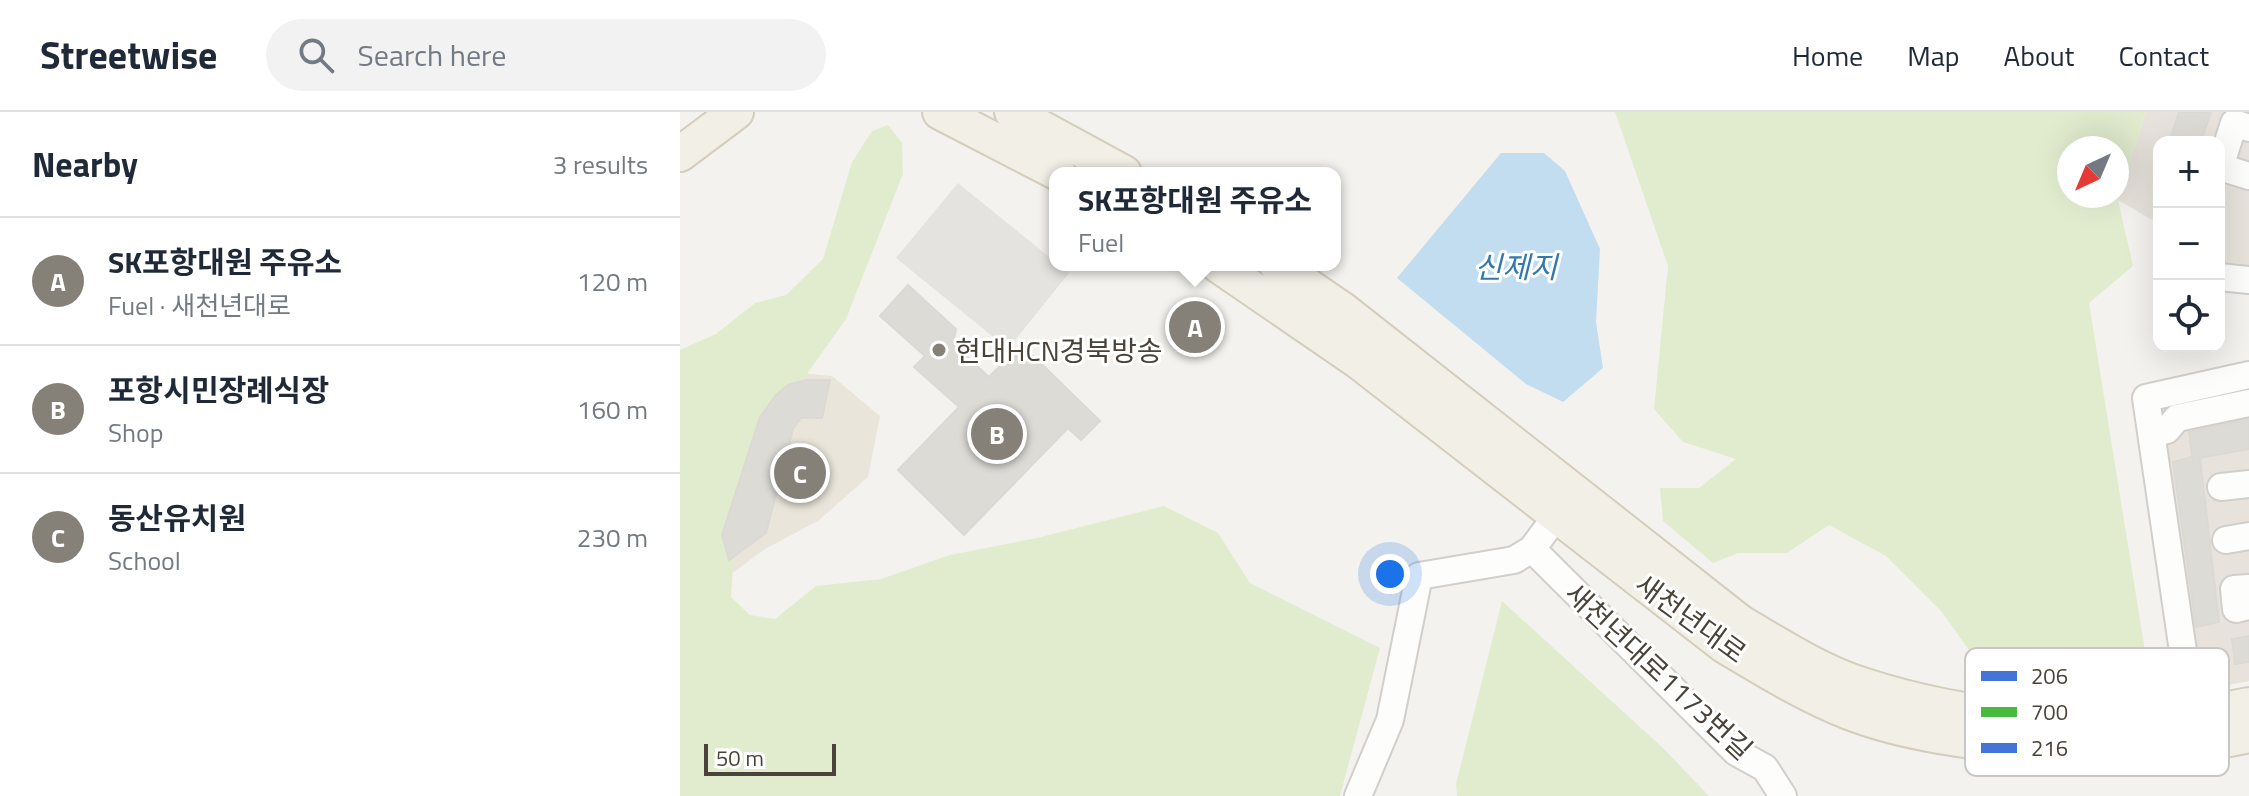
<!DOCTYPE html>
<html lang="en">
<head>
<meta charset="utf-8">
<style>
	body { margin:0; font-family:"Titillium Web","Noto Sans KR",sans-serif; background:#f2f2f3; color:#1f2937 }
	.controls { position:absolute; right:24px; top:24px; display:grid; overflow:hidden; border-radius:16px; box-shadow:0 8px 32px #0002 }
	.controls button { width:72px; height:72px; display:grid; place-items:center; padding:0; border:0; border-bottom:2px solid #e0e1e3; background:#fff; color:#1f2937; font:40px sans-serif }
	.compass { position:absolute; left:1377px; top:24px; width:72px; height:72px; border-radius:50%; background:#fff; box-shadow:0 8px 32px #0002; rotate:224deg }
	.scale { position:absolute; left:24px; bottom:20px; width:132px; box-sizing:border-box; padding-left:8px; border:4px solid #4a4339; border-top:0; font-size:22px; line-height:28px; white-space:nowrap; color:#4a4339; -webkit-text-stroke:6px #fff; paint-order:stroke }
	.you { position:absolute; left:710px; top:462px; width:28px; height:28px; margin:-20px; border:6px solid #fff; border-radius:50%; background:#1a73e8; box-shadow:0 0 0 12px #1a73e833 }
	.badge { display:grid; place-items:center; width:52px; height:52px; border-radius:50%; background:#858078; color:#fff; font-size:26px; font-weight:700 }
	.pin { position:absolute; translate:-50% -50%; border:4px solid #fff; box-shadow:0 2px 8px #0006 }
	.popup { position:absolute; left:369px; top:55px; width:292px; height:104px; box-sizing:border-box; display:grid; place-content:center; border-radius:16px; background:#fff; filter:drop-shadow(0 2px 6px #0005); font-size:26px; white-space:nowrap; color:#747a83 }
	.popup b { font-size:30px; color:#1f2937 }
	.popup::after { content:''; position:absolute; left:50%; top:100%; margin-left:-16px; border:16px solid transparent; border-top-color:#fff }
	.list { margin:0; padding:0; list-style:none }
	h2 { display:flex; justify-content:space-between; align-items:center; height:104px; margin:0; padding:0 32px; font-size:34px }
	h2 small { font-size:26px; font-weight:400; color:#747a83 }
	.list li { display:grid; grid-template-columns:52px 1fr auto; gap:24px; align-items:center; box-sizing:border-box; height:128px; padding:0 32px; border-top:2px solid #e0e1e3 }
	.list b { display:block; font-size:30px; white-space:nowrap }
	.list p { margin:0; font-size:26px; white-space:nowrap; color:#747a83 }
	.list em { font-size:26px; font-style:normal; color:#747a83 }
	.icon { flex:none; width:44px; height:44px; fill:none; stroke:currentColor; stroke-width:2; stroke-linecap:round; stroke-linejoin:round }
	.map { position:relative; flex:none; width:1569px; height:684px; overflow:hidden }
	header { display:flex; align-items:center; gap:48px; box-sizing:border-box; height:112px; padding:0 40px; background:#fff; border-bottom:2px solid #e0e1e3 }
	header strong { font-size:38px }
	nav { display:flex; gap:44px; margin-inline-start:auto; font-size:28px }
	.search { width:560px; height:72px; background:#f2f2f3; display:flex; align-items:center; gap:20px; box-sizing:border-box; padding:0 28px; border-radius:44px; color:#747a83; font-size:30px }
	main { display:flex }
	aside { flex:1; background:#fff }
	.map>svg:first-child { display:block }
	.residential { fill:#e7e3dc }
	.education { fill:#e9e5da }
	.green { fill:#e1eccf; fill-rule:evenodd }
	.parking { fill:#e5e3df }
	.water { fill:#c1ddef }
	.building { fill:#dddbd6; stroke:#dcd9d4; stroke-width:2 }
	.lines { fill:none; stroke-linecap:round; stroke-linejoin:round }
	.minor-casing { stroke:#d1cfcb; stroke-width:30 }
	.major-casing { stroke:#d5cdbc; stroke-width:38 }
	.minor { stroke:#fdfdfc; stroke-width:26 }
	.major { stroke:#f1efe6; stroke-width:34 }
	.poi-dot { fill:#858078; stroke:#fff; stroke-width:3 }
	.labels { text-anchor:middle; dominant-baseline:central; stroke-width:6; stroke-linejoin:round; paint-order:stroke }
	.poi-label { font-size:28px; fill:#4a4339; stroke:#fff; text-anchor:start }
	.street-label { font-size:28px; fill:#4a4339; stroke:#fff }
	.water-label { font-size:30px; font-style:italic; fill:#327aac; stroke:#fff }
	.key { fill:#fff; stroke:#c9c7c4; stroke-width:2 }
	.key-label { font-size:22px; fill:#4a4339 }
</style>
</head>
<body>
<header>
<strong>Streetwise</strong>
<div class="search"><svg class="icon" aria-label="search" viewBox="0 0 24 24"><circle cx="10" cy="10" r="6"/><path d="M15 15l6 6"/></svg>Search here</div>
<nav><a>Home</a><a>Map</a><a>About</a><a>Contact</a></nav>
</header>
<main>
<aside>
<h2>Nearby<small>3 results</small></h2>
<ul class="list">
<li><span class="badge">A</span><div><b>SK포항대원 주유소</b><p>Fuel · 새천년대로</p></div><em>120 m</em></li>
<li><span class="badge">B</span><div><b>포항시민장례식장</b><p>Shop</p></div><em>160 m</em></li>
<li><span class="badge">C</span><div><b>동산유치원</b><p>School</p></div><em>230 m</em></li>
</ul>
</aside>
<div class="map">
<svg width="1569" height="684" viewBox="0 0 1569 684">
	<rect width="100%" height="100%" fill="#f3f2ee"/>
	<!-- residential -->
	<path class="residential" d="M1466,0H1569V163L1539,158V30H1479V112L1438,88Z
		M1569,276V569L1506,581L1478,297Z"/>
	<!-- education -->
	<path class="education" d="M120,261L152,264L200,304L188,365L138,409L85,437L47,465L51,357Z"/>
	<!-- green -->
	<path class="green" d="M935,0H1466L1438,88L1453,154L1409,191L1471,576L1320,582L1262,500L1206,444L1149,413L1107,441H1058L1033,451L983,409L980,376H1019L1056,347L1003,330L974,297L988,154ZM1437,36V84H1389V36Z
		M208,13L222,31L223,62L166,207L117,276L57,396L51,485L70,503L95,507L136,474L201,467L270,443L357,426L484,394L538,421L570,471L700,536L660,684H0V238L36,222L75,191L106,183L143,147L172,50L192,19Z
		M822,489L983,636L1029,684H777L776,672Z"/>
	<!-- parking -->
	<path class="parking" d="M278,71L389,161L328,237L216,146Z"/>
	<!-- water -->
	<path class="water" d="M821,41H864L885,59L920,137L916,210L923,256L883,290L846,272L717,166Z"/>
	<!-- building -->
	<path class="building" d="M1499,0H1531L1521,30H1489Z
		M228,173L276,217L273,232L309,265L341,232L420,309L401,328L388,316L284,423L218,358L279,295L234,255L245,244L200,204Z
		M126,268H150L142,306H121L113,317L86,421L49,448L42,423L80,305L96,283L108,273Z
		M1569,307V337L1520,346L1539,510L1516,515L1493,350L1512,345L1509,320Z
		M1569,524V550L1555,552L1552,527Z"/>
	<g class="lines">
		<!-- minor casing -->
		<g class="minor-casing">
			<path id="minor" d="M1569,16L1554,11L1540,55L1569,64
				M1539,165L1569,168
				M1472,322L1487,318L1497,306L1569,291
				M1541,375L1569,372
				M877,403L852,437L1056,640L1085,656L1103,684
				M1546,428L1569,424
				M1569,476L1554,477L1556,497L1569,494
				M1512,601L1466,286L1569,263
				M678,684L710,608L739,464L834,448L852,437"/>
		</g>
		<!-- major casing -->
		<g class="major-casing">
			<path id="major" d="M260,0L378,61
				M332,0L444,61
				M0,42L56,0
				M538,153L678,249L1045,534C1085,558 1126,583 1169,600C1270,640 1464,648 1569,623
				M597,153L663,198L1061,511C1099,533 1137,558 1179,572C1302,613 1442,619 1569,593"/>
		</g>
		<!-- minor -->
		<use href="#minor" class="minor"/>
		<!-- major -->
		<use href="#major" class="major"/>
	</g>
	<!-- markers -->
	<circle class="poi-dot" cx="259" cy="238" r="8"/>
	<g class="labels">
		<!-- poi labels -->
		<g class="poi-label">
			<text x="275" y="238">현대HCN경북방송</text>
		</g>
		<!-- street labels -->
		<g class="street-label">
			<text transform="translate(1011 506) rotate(36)">새천년대로</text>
			<text transform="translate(979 559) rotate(43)">새천년대로1173번길</text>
		</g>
		<!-- water labels -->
		<g class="water-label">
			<text x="836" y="155">신제지</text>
		</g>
	</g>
	<!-- legend -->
	<rect x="1285" y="536" width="264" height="128" rx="12" class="key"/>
	<rect x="1301" y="559" width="36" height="10" fill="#4374d9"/>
	<rect x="1301" y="595" width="36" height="10" fill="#47bb3e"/>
	<rect x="1301" y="631" width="36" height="10" fill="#4374d9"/>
	<g class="key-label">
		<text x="1351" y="572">206</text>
		<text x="1351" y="608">700</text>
		<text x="1351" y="644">216</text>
	</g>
</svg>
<div class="controls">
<button>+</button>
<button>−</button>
<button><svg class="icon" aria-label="locate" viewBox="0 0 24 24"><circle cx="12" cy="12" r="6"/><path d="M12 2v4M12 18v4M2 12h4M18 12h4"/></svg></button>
</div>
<svg class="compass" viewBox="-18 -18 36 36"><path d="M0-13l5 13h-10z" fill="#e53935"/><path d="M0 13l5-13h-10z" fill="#747a83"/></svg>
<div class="scale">50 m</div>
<div class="you"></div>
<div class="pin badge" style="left:515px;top:215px">A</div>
<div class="popup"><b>SK포항대원 주유소</b>Fuel</div>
<div class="pin badge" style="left:317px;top:322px">B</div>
<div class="pin badge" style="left:120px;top:361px">C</div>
</div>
</main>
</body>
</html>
